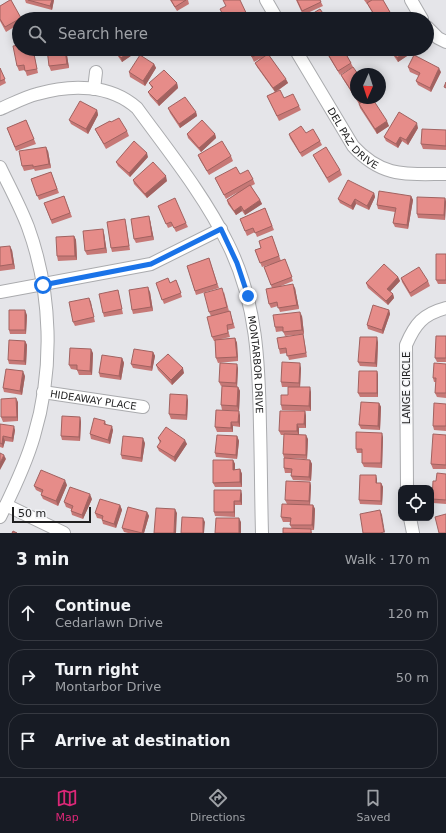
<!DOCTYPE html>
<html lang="en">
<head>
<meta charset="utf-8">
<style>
	body { margin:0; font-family:"DejaVu Sans",sans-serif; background:#20242c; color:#f1f3f6 }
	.controls { position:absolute; right:12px; bottom:12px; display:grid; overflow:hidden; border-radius:8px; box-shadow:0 2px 10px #0003 }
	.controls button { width:36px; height:36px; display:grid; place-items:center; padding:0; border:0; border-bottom:1px solid #363941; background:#171b24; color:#f1f3f6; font:20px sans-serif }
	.compass { position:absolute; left:350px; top:68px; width:36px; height:36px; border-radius:50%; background:#171b24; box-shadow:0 2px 10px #0003; rotate:183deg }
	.scale { position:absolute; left:12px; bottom:10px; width:79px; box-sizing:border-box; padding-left:4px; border:2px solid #1e1e1f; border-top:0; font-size:11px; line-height:14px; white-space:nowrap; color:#1e1e1f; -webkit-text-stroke:3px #f2f3f6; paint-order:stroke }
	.stop { position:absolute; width:12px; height:12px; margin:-9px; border:3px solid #1a73e8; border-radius:50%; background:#fff }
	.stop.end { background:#1a73e8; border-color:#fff; box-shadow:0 1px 4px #0008 }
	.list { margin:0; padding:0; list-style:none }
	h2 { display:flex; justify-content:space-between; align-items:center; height:52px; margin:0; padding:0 16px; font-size:17px }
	h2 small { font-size:13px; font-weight:400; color:#9ea1a6 }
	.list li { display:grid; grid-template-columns:26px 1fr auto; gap:12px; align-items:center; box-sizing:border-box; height:56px; margin:0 8px 8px; padding:0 8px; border:1px solid #363941; border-radius:16px }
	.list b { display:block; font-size:15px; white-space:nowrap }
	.list p { margin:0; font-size:13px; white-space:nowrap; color:#9ea1a6 }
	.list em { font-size:13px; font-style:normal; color:#9ea1a6 }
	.icon { flex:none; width:22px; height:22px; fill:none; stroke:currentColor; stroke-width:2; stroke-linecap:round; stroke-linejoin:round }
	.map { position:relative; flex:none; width:446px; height:533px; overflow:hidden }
	.search { position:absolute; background:#171b24; box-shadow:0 2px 10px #0003; left:12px; right:12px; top:12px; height:44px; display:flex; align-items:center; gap:10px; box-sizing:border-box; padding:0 14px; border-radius:22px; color:#9ea1a6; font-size:15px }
	.sheet { height:244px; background:#171b24 }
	nav { display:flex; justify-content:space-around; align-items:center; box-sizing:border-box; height:56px; border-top:1px solid #363941; background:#171b24; font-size:11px; color:#9ea1a6 }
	nav a { display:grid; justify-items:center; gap:2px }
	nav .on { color:#db2777 }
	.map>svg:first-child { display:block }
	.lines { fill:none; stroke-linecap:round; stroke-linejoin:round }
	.street-casing { stroke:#aaabae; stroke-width:14 }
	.street { stroke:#fff; stroke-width:12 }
	.wall { fill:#c67876 }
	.shaded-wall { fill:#a16260 }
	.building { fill:#e68c89; stroke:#a16260 }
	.route { stroke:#1a73e8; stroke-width:5 }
	.labels { text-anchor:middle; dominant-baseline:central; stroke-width:3; stroke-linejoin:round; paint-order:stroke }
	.street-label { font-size:10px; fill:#1e1e1f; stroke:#f2f3f6 }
</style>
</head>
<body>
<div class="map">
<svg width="446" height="533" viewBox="0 0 446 533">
	<rect width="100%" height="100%" fill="#e5e5e9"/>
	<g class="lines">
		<!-- street casing -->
		<g class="street-casing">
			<g id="street">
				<path d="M266,0L277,19"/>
				<path d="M411,0L422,19"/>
				<path d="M427,27L438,38L446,42"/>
				<path id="s1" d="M295,49L353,146C382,178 407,174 446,174"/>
				<path d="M94,89L96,72"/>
				<path id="s2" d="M0,109C12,104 25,97 37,94C71,84 110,84 137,108C169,152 204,195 228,244C257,302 259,364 260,427C261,462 261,498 262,533"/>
				<path d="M0,167C9,186 20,206 28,227C52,293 54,369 34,436C26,464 13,491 0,517"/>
				<path d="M0,292L151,264L221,229"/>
				<path id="s3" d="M43,392L143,407"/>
				<path d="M407,488L406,345C415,324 423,314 446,308"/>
				<path d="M6,505L64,533"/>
				<path d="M410,518L413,533"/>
			</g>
		</g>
		<!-- street -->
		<use href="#street" class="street"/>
	</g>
	<!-- wall -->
	<path class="wall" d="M11,0L21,19H19V24L6,32L0,21V6Z
		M25,0H54L52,10L26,3Z
		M170,0H188L189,4L177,11Z
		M296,0H320L323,6L303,15Z
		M364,0H383L394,19H376L369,7L368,4H367Z
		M33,49L38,73L27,76L25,70L19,71L17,66Z
		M66,49L69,68L51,71L49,66Z
		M113,49H141L122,62Z
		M248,49H267L269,55L288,83L276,92L284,98L299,106L301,110L279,121L267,96L275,92L257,67L255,63L261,58L254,62Z
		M324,49H343L351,63L353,67L340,75Z
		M389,49H412L413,52L398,62Z
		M154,64L156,68L145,86L130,77L129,72Z
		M408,67L441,72L431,92L418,85L416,81L419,76L410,72Z
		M0,68L6,83L0,86Z
		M341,75L389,126L377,134L360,108L359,104L343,79Z
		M149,83H177L178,88L159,106L150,96L148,92L152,88Z
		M168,108L196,112L197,116L180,128L170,113Z
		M97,110L98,115L88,134L71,124L69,120Z
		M26,120L36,144L16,151L7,128Z
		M111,122L127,131L129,136L106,149L97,133L95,129Z
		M418,128L408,145L402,141L398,148L386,141L384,137Z
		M446,130V150L423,149L421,144Z
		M306,133L320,141L322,145L302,157L290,138L289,134Z
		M187,134H215L216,138L201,152L188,138Z
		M48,151L51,168L35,171L34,169L24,171L22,166Z
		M198,155L231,156L233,161L209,175L200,160Z
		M313,155L340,170L342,175L329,183L315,159Z
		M148,157L130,177L118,166L116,162Z
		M51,172L59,193L39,200L31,179Z
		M240,174L253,179L255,184L251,186L260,200L262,204L245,215L242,211L236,215L228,204L227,200L238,192L226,199L217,182L215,178Z
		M133,180L167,181L147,198L134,184Z
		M374,193L375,197L369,210L356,204L353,210L340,203L338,199Z
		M64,196L72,217L52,224L44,203Z
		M411,196L413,200L408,229L395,227L393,223L395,212L378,209L377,205Z
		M445,198L446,202L445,220L418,218L417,214Z
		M158,206L186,223L188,227L176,232L173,226L168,228Z
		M265,208L274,230L257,237L255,232L247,236L240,219Z
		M150,220L154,240L136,243L134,239Z
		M126,224L130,250L112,252L111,248Z
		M104,233L107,253L87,255L85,251Z
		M74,236L76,240L77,260L58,261L57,256Z
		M272,236L281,261L262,267L255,250L261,248Z
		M0,247L12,250L15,269L0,271Z
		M446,254V284H438L436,280Z
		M209,258L219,288L196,295L187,266Z
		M285,259L293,281L281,286L295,288L299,309L280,312L278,306L271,308L269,304L272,288L264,267Z
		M398,277L400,281L390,291L393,294L394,298L388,305L368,288L366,283Z
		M401,278L428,281L430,286L411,297L402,282Z
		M176,280L182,297L164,304L156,283H170Z
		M118,290L119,295L123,314L104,317L103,313Z
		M150,292L153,311L133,314L132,310Z
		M224,292L229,311H230L231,315L235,328L228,330L230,337L221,339L235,338L237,343L238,361L218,363L216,358L215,341H214L212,337L211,316L209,312Z
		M89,298L95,322L75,326L73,322Z
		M389,310L390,314L383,334L368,329L367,325Z
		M27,315L26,334H10L9,330Z
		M302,316L304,334L285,336L283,331L276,332L275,327Z
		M303,334L304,338L307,357L289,360L287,353L280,354L279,349Z
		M446,336V362H437L435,358Z
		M25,341L27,345L26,365L9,364L8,360Z
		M378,342L377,367L360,366L358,362Z
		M153,352L155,356L152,371L133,368L131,364Z
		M93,353L92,375H79L77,370L71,369L69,365Z
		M122,358L124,363L121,380L100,377L99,373Z
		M446,364V398L437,397L435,393L436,382H434L433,378Z
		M156,365L184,373L172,385L158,370Z
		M238,368L237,387H238L240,391L239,411L222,410L221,405L222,386H221L219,382Z
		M301,368L300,387L311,392V411L282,410L281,405L288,395V387H282L281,382Z
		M377,371L378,375V397H360L358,393Z
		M25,376L22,395L4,392L3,388Z
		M188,400L187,420L171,419L169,414Z
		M18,402V421L3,422L1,417Z
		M379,403L381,407L380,430L361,429L359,425Z
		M446,404V431L434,430L433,426Z
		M305,411L306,416V428H299V435L308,439L307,459L284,458L283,454L284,435H281L279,431Z
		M240,415V427L233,426V432H217L215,427Z
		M80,417L81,422L80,441L62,440L61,436Z
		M105,421L106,424L113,430L110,444L91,439L90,434Z
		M0,424L15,430L13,442L5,441L3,448L0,447Z
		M446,435V469H433L431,464Z
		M237,436L239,441L237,459L216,457L215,453Z
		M383,437L382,468L364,467L362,463V453H357L356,449Z
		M158,438L187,444L175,462L159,451L157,447L160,443Z
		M145,443L142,462L122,459L121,455Z
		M233,460L235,464V470L240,469L242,474V487H215L213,483Z
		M310,460L312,464L311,481L293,480L291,476L292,473H285L284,468Z
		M446,474V504L433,503L432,499L436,481Z
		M377,479V483H381L383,487L382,505L360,504L359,500Z
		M310,482L311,486L310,505H313L315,509L314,530H311L312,533H283L292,529L290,525V522H283L281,517L287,504L285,500Z
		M67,485L58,506L43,499L41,495L42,493L36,490L34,486Z
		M242,494V505H235V517L215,516L214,512Z
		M92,499L83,519L72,515L71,511V509L66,507L64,502Z
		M120,505L122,510L116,528L103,524L102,520V519L97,518L95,513Z
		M147,512L149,516L144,533H128L124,532L122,528Z"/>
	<!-- shaded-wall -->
	<path class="shaded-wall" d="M52,0H54L52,10L50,6Z
		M65,49H66L69,68L67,64Z
		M133,49H141L122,62L121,58Z
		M409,49H412L413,52L398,62L397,58Z
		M154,64L156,68L145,86L143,81Z
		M439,68L441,72L431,92L430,88Z
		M286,79L288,83L275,92L273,88Z
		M177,83L178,88L159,106L157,101Z
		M361,98H369L359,104L358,100Z
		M97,110L98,115L88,134L86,129Z
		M196,112L197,116L180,128L179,124Z
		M387,121L389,126L377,134L375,129Z
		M417,123L418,128L408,145L406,140Z
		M215,134L216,138L201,152L199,148Z
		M400,137L402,141L398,148L396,144Z
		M46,147L48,151L51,168L49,164Z
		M147,153L148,157L130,177L129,173Z
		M166,176L167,181L147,198L145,194Z
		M374,193L375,197L369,210L367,206Z
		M411,196L413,200L408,229L407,225Z
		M445,198L446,202L445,220L444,215Z
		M355,199L356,204L353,210L351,206Z
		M260,200L262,204L245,215L244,211Z
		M241,206L242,211L236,215L234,211Z
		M149,216L150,220L154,240L152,236Z
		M103,229L104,233L107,253L105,248Z
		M74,236L76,240L77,260L75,256Z
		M10,246L12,250L15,269L13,264Z
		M398,277L400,281L389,293L387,289Z
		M293,284L295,288L299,309L297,305Z
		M148,287L150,292L153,311L151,307Z
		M393,294L394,298L388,305L386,301Z
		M89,298L91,302L95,322L94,317Z
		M25,310L27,315L26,334L25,330Z
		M389,310L390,314L383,334L382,330Z
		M300,312L302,316L304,334L302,330Z
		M377,337L378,342L377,367L375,363Z
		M235,338L237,343L238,361L237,357Z
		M25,341L27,345L26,365L24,361Z
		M91,349L93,353L92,375L90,371Z
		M153,352L155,356L152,371L151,367Z
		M122,358L124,363L121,380L119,376Z
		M300,363L301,368L300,388L299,383Z
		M237,364L238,368L237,387L236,383Z
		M183,368L184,373L172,385L171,380Z
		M23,371L25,376L22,395L20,391Z
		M377,371L378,375V397L377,393Z
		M238,387L240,391L239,411L237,406Z
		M310,387L311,392V411L309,406Z
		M187,395L188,400L187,420L186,415Z
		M16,398L18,402V421L17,417Z
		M379,403L381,407L380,430L378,426Z
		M239,411L240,415V427L238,422Z
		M305,411L306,416V428L304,424Z
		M80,417L81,422L80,441L79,437Z
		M231,422L233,426V432L231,428Z
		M297,424L299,428V436L297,431Z
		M14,426L15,430L13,442L12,438Z
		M112,426L113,430L110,444L108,440Z
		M382,433L383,437L382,468L381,463Z
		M306,435L308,439L307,459L306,455Z
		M3,436L5,441L3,448L2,444Z
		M237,436L239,441L237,459L236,455Z
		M143,438L145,443L142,462L141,458Z
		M185,440L187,444L175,462L174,457Z
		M4,455L6,459L0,470V463Z
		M233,460L235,464V474L233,470Z
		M310,460L312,464L311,481L309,477Z
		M240,469L242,474V487L240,482Z
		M376,475L377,479V487L376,483Z
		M65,480L67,485L58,506L56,501Z
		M310,482L311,486L310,505L309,501Z
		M381,483L383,487L382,505L381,501Z
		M241,490L242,494V505L240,501Z
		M90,494L92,499L83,519L82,515Z
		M234,501L235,505V517L234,512Z
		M120,505L122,510L116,528L114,524Z
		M313,505L315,509L314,530L312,525Z
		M175,509L177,513L176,533H174Z
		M380,510L382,515L385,533L384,532Z
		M147,512L149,516L144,533H142Z
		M203,518L205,522L204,533H203Z
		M239,518L241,522V533H239Z"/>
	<!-- building -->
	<path class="building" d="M10,0H11L21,18L5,27L0,19V6Z
		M28,0H52L50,6Z
		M171,0H186L175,7Z
		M223,0H240L249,19H225L220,9L226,6Z
		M297,0H320L321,2L302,11Z
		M372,0H383L394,19H377L367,3Z
		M320,9L327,19H309L307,17Z
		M19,45V49H33L37,69L25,71L24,65L17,66L13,46Z
		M47,49H65L67,64L49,66Z
		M114,49H133L121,58Z
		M249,49H267V50L252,57Z
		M325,49H343L351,63L338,71Z
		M391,49H409L397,58Z
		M268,54L286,79L273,88L255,63Z
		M140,55L154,64L143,81L129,72Z
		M414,55L439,68L430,88L416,81L420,73L408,67Z
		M353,67L358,74H356V98L341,75Z
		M0,68L5,79L0,81Z
		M164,70L177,83L157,101L148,92L153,87L149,83Z
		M446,82V88L444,87Z
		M280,90L284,98L293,94L299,106L277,116L267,96Z
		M185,97L196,112L179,124L168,108Z
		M356,98H361L358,100Z
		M368,98H372L387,121L375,129L359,104Z
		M80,101L97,110L86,129L69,120Z
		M399,112L417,123L406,140L400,137L396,144L384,137Z
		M119,118L127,131L104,144L95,129L110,121L111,122Z
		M26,120L34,139L15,147L7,128Z
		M202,120L215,134L199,148L187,134Z
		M301,126L306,133L313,129L320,141L300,153L289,134Z
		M422,129L446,130V146L421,144Z
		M134,141L147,153L129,173L116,162Z
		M222,141L231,156L207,171L198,155Z
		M46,147L49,164L33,167V165L22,166L19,151Z
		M326,147L340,170L327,178L313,155Z
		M153,162L166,176L145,194L133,180Z
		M236,167L240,174L248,170L253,179L224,195L215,178Z
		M51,172L57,189L37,196L31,179Z
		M348,180L374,193L367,206L355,199L351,206L338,199Z
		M250,185L260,200L244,211L241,206L234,211L227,200Z
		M379,191L411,196L407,225L393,223L396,208L377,205Z
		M64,196L70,213L51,220L44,203Z
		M417,197L445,198L444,215L417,214Z
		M175,198L186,223L174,228L171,222L166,224L158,206Z
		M265,208L272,226L255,233L253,228L245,231L240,219Z
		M149,216L152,236L134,239L131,219Z
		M125,219L129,246L111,248L107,222Z
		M103,229L105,248L85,251L83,231Z
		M74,236L75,256H57L56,237Z
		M272,236L279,256L260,263L255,250L261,248L259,241Z
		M10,246L13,264L0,266V247Z
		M436,254H446V280H436Z
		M209,258L217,284L195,291L187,266Z
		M285,259L292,277L271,285L264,267Z
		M384,264L398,277L387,289L393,294L386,301L366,283Z
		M419,267L428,281L410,293L401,278Z
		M168,278L170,283L176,280L181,293L162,300L156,283Z
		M293,284L297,305L278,308L277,302L269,304L266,289Z
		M148,287L151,307L132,310L129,290Z
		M222,288L227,307L209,312L204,293Z
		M118,290L122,309L103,313L99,294Z
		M89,298L94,317L73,322L69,302Z
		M373,305L389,310L382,330L367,325Z
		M9,310H25V330H9Z
		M230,311L233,324L227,325L228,333L212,337L207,317Z
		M300,312L302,330L283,332V327H275L273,315Z
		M303,334L306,353L287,356L286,348L279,349L277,338Z
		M436,336H446V358H435Z
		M360,337H377L375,363L358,362Z
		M235,338L237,357L216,358L215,340Z
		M9,340L25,341L24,361L8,360Z
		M70,348L91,349L90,371L77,370V365H69Z
		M134,349L153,352L151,367L131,364Z
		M168,354L183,368L171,380L156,365Z
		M102,355L122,358L119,376L99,373Z
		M282,362L300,363L299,383L281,382Z
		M220,363L237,364L236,383L219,382Z
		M434,363L446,364V393H435L436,378H433Z
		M6,369L23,371L20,391L3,388Z
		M359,371H377V393H358Z
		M222,386L238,387L237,406L221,405Z
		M288,387H310L309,406L281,405V395H288Z
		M170,394L187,395L186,415L169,414Z
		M16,398L17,417H1V399Z
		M361,402L379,403L378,426L359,425Z
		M434,403L446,404V426H433Z
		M216,410L239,411L238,422H231V428L215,427Z
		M280,411H305L304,424H297V431H279Z
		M62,416L80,417L79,437L61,436Z
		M94,418L105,421L104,424L112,426L108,440L90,434Z
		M0,424L14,426L12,438L3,436L2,444L0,443Z
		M166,427L185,440L174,457L157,447L161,441L158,438Z
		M356,432L382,433L381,463H362V449H356Z
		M284,434L306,435V455L283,454Z
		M433,434L446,435V465L431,464Z
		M217,435L237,436L236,455L215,453Z
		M123,436L143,438L141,458L121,455Z
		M0,453L4,455L0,463Z
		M284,458L310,460L309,477L291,476L292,469L284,468Z
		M213,460H233V470L240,469V482L213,483Z
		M41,470L65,480L56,501L41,495L43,490L34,486Z
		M437,473L446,474V500L432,499L433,481H436Z
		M360,475H376V483H381V501L359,500Z
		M286,481L310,482L309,501L285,500Z
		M70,487L90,494L82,515L71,511L73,506L64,502Z
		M214,490H241L240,501H234V512H214Z
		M100,499L120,505L114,524L102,520L103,516L95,513Z
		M282,504L313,505L312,525H290L291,518L281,517Z
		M128,507L147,512L142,533L122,528Z
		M156,508L175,509L174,533H154Z
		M380,510L384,532L380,533H363L360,514Z
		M446,514V533H439L435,517Z
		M182,517L203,518V533H181Z
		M216,518H239V533H215Z
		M283,528L311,529V533H283Z
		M13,531L17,533H12Z"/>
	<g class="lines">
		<!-- route -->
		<path class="route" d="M43,285L151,264L221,229L237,263L248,296"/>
	</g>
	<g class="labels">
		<!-- street labels -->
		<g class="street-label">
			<text stroke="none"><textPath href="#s1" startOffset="107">DEL PAZ DRIVE</textPath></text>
			<text stroke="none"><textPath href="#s2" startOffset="434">MONTARBOR DRIVE</textPath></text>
			<text transform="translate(406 388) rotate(-90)">LANGE CIRCLE</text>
			<text stroke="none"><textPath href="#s3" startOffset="51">HIDEAWAY PLACE</textPath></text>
		</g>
	</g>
</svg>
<div class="controls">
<button><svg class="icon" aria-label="locate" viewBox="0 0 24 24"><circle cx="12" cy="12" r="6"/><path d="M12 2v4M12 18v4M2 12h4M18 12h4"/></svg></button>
</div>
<svg class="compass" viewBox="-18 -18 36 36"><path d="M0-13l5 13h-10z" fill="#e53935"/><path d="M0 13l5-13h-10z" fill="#9ea1a6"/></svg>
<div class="scale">50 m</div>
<div class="stop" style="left:43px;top:285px"></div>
<div class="stop end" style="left:248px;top:296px"></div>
<div class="search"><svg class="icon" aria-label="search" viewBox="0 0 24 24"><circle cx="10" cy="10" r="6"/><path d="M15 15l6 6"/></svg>Search here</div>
</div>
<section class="sheet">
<h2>3 min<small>Walk · 170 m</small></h2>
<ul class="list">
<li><svg class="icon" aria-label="ahead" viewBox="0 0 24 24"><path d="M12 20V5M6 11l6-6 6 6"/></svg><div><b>Continue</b><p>Cedarlawn Drive</p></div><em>120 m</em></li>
<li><svg class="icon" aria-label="right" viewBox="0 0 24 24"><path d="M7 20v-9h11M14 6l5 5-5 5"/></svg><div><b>Turn right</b><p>Montarbor Drive</p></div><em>50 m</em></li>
<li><svg class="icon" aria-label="arrive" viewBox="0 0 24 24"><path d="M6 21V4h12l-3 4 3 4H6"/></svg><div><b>Arrive at destination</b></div></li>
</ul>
</section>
<nav>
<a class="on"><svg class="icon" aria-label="map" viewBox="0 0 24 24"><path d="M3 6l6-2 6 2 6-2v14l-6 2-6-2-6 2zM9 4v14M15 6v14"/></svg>Map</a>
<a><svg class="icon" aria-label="directions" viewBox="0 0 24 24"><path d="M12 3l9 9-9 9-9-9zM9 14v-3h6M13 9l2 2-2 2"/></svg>Directions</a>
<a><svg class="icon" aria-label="saved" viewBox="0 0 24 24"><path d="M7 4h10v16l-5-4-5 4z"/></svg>Saved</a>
</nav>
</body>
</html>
